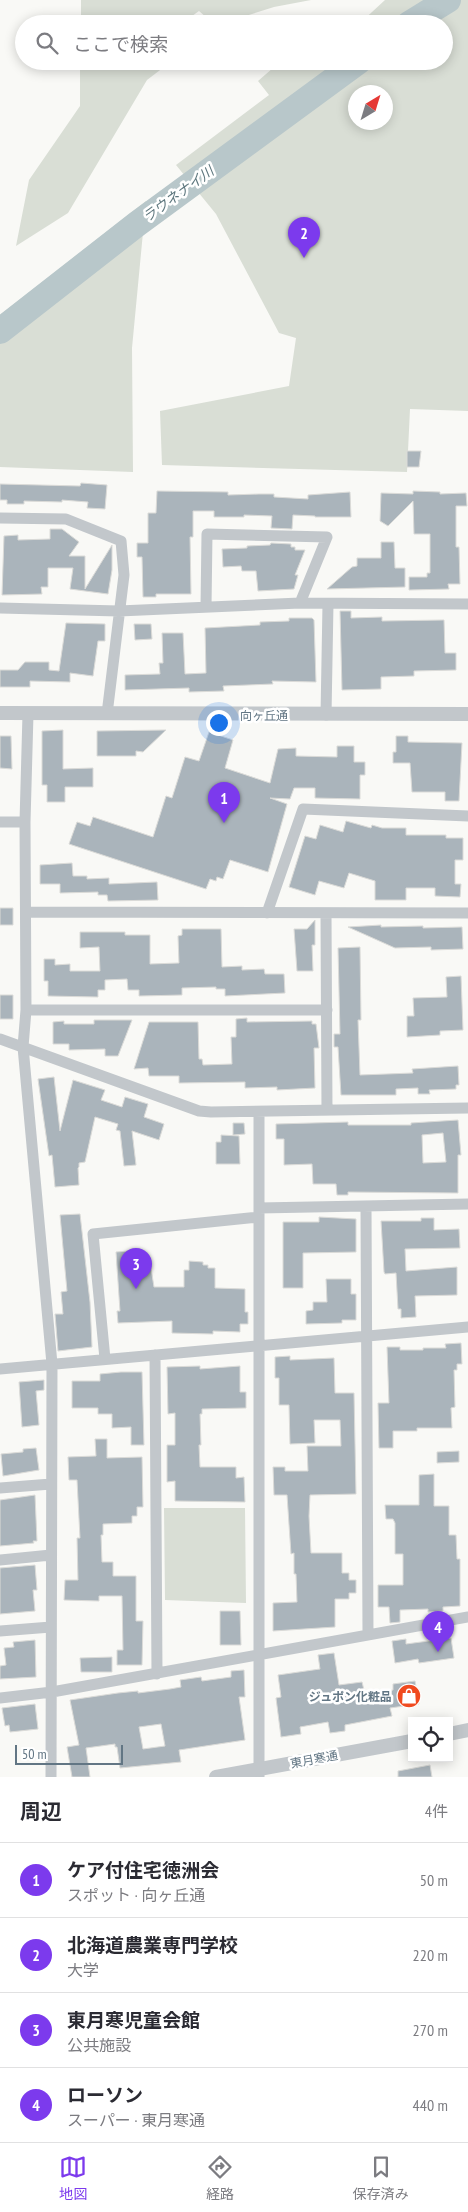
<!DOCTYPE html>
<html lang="ja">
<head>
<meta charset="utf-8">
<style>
	body { margin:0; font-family:"PT Sans Narrow","Noto Sans JP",sans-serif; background:#f7f7f7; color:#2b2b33 }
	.controls { position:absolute; right:15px; bottom:15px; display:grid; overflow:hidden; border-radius:0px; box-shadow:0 2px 12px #0003 }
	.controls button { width:45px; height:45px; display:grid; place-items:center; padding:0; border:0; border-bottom:1px solid #e1e1e2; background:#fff; color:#2b2b33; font:25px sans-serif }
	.compass { position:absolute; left:348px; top:85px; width:45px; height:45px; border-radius:50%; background:#fff; box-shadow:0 2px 12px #0003; rotate:38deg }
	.scale { position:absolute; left:15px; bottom:12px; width:108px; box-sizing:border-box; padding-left:5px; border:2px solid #627684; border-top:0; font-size:14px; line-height:18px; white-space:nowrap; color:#627684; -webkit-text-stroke:4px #fff; paint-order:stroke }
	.you { position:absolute; left:218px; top:722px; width:18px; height:18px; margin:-12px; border:4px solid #fff; border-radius:50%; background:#1a73e8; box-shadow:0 0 0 8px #1a73e833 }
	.badge { display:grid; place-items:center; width:32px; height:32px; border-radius:50%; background:#7c3aed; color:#fff; font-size:16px; font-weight:700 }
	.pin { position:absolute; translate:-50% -41px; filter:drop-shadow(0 1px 2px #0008) }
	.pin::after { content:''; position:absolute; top:26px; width:18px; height:15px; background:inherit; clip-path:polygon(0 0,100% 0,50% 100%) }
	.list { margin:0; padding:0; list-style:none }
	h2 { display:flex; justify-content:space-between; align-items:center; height:65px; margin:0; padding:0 20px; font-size:21px }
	h2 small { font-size:16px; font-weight:400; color:#7c7c81 }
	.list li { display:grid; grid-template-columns:32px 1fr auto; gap:15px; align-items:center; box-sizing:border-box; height:75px; padding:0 20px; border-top:1px solid #e1e1e2 }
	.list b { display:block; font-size:19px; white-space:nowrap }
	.list p { margin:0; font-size:16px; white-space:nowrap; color:#7c7c81 }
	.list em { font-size:16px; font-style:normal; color:#7c7c81 }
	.icon { flex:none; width:28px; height:28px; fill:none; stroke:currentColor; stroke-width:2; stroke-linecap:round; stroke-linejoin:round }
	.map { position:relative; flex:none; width:468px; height:1777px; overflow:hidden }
	.search { position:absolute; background:#fff; box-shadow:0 2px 12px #0003; left:15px; right:15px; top:15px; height:55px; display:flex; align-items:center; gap:12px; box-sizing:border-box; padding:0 18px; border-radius:28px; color:#7c7c81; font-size:19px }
	.sheet { height:365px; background:#fff }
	nav { display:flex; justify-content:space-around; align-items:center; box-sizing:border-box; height:70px; border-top:1px solid #e1e1e2; background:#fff; font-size:14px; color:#7c7c81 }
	nav a { display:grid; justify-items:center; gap:2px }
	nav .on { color:#7c3aed }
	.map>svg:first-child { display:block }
	.green { fill:#d9ded5; fill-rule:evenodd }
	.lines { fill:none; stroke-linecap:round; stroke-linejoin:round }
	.river { stroke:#b8c7ca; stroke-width:26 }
	.building { fill:#aab4bb; stroke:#dbdbd8; fill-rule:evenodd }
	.minor { stroke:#c2c7cb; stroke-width:11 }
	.tertiary { stroke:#c2c7cb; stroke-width:14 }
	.labels { text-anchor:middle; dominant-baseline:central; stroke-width:5; stroke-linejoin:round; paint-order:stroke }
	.street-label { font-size:12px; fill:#627684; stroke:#fff }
	.poi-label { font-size:12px; font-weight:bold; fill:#627684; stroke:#fff; text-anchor:end }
	.water-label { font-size:14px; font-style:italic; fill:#5d767d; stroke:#fff }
</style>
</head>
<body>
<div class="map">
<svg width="468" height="1777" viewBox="0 0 468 1777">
	<rect width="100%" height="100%" fill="#f9f9f6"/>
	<!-- green -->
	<path class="green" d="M81,0H311L274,7L220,24H214L199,11L181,24H81Z
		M385,0H468V411L410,409L407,472L162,465L160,411L289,386L296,338L279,333L216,214L176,165L269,95L258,81L281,61H444V24H359ZM356,92H386V122H356Z
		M80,61H167L168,64L147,80L68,213L16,246L29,180L80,106Z
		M146,201L132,348L133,472L0,467V315Z
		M164,1508H245L246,1603L165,1600Z"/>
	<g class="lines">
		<!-- river -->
		<path class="river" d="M409,24L448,0
			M0,331L137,224L359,61"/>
	</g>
	<!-- building -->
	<path class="building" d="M407,451H421L419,467H407Z
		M81,483L107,485L105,509L87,508L88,502L62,500V502L24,501V504H7V500H0V484L80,486Z
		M157,491L228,492V495L259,494H274V497L308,499V495L350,492L351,517H315V516L293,515L292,529L271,528L272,516L244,515V517H214V511H193V537H190L191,594H156V597H143L142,557H137V543H148V513H156Z
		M413,491L440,492V494L466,493L467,506H456V547H459L460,584H448L449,589L409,590V577H427V573H430V534H414L413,501L388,526L380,521L381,493L413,494Z
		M50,529H62L79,542L69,556H85V589L112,545V570L108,594L70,589L73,568H48V587H41L42,594L2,595L4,536L18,535V540L50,539Z
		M381,542H394L395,568H405V587L327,589L352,567L357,566V558H381Z
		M271,543L291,544V547H295V550H305L295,575H298L294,589L258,591L256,571H242L241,566L223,567L222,549L247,548V546L270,545Z
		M340,611H351V618L382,617V621L444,620L445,653H456V670L414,671V676L381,677V689L342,690Z
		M289,618H312L314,620L316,682L272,681L273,684L223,686L224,691L189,692V688L125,690V675L160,674L159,663H163L162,633H183L185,674L206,673L205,628L260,625V622L289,621Z
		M66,623L105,624V641H98L93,676L70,673V682L30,681V687H0V670H18L25,662H49V670L59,671Z
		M134,624H151L152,639L135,640Z
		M63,730V769L93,768V787H65V802H47V785H42V731Z
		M166,730L143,752L136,751V756H97V731Z
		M209,732L233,740L225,768L270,783L278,749L296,748V756L337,757V746H354V762H365V775H360V799L315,798V788H294L290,799L270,798L287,804L268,872L230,860L223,879L217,877L216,881L210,879L206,889L69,844L77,822L90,826L93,817L153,837L166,796L172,798L185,757L199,761Z
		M0,736H11L12,769L0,768Z
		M396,736H408V742L462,743L459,801H445V792H412L410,763H393V752H396Z
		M346,821L371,828L372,825L382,828H406V835H446V838H463V860H455V884H461L460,897L435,896V888H406V900H375V881L349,873L344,888L319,881L315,895L289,887L305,836L316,839L320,825L343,832Z
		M72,863L73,876H87V879L109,878V884L157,882L158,900L108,901L107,895H98V892L60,893V884H40V865Z
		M0,908H13V925H0Z
		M315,920V945H312L313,971H297L294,929H307Z
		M381,925V927L423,926V928L462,927L463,949L431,950V947L395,948L348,927Z
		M182,929H221L222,967L242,966V970L264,969L265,974H284L285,993L225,996V989H216V987L182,988V995L139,996V990H128L127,979L105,980V990H98V997L48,996V981H44V959H55V965L70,964V971H100L99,947L80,948V932H125V935H150V964L179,963L178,936L182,935Z
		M360,947L361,1020H358L360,1075L413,1073L412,1069L458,1066L459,1085H456V1089L429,1090L430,1094H418V1088L396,1089V1095H341L338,1047H334V1034H340L338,948Z
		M461,976L463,1030L440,1031V1035L407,1037V1016H414L413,998L447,997L446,977Z
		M0,995H13V1019H0Z
		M247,1018V1022L312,1021V1024H316L319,1048H314L315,1088L277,1090V1087L245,1088V1082L179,1083V1076H149L148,1068L134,1069L149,1022H198L199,1059H202L203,1065L232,1064L231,1037H236V1019Z
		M94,1020H132L118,1056H105V1049L69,1050V1044H53V1022L64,1021V1024H94Z
		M54,1077L60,1131L73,1080L105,1090L101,1100L122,1107L125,1097L148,1104L144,1117L164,1124L159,1140L132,1131L136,1165L124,1166L120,1131L116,1130L118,1124L95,1117L85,1162L79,1163V1167L78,1168L79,1185L55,1187L52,1155L49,1156L38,1079Z
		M458,1120L461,1155H458V1193L348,1192V1195H337L336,1184H313L312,1164L284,1165V1139H276V1124L348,1122V1125H411V1123ZM443,1133L446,1162L423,1163L422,1135Z
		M233,1123H244L245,1134L233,1135Z
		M221,1135L239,1136L240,1164H216V1142H221Z
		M80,1214L90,1302L92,1347L58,1351L55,1314H63L61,1292L67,1291L60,1215Z
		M319,1217L356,1219V1252L303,1253V1288H283V1222H319Z
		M421,1218H434V1230L459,1229L460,1248L405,1249L406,1271L457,1267V1295L415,1296L416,1317L401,1318V1309H398L396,1273L385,1274L384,1272L381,1221H421Z
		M142,1250L146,1268H151L154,1287H184V1270H189V1261L203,1262V1265H208V1268H215V1288L245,1289V1312H248V1324H240V1332L213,1331V1334L172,1333V1321L118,1323L117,1311H120L116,1252Z
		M326,1279H351V1294H356V1320H342V1323L306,1324V1311L313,1310V1302H327Z
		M461,1343L462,1364H457V1370H454L455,1407L451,1408L452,1428H417V1431H393V1448H379L378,1403H389L387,1347H400V1350H423V1348H446L445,1344Z
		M290,1356V1360L334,1358L335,1393H354L356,1494L310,1495L309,1516L311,1553H342V1573H349V1580H356V1593H349V1599H335V1627L273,1631V1603L297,1602L296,1574H294V1553L291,1554L287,1495H274L273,1467H285V1471H308L307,1446H341L340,1420H314L315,1443L290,1444L289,1405H279V1378H275V1357Z
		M200,1366V1369L240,1366V1392H246V1408L202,1409V1414H200L201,1445H199L200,1467H236V1478L244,1477L245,1502L175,1501V1481L167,1482V1445H175V1413L168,1414L167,1367Z
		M121,1372H142L144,1445H131V1427L112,1428V1414H98V1408H72V1381H100V1374Z
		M44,1380V1390L36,1391L39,1425L22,1427L19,1382Z
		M95,1439H107V1458L142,1457L143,1507H137V1516H132V1523L103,1524V1535H101L102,1562H113V1576H136V1621H143L142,1665H117V1650H123L122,1596H99V1601L64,1600L65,1580H78L77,1538H80L77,1480H69L68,1457L96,1456Z
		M36,1448L39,1470L3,1476L1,1454L23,1452V1449Z
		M459,1451V1462L437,1463V1452Z
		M434,1474V1506H449V1535H456L457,1559H460V1606L443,1607V1611L428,1612V1609L400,1610V1622L390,1623L389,1607H378V1585H403V1554H395V1523L393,1519H386L385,1505H419V1475Z
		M35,1495L37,1541H33L34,1543L0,1546V1500Z
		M35,1565L37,1590H33L35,1611L0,1614V1568Z
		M220,1611H240L241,1645H220Z
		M451,1638L454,1658L419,1663L418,1659L395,1663L392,1641L406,1639V1644Z
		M35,1640L36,1677L0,1679V1666L6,1665L4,1648L14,1647L13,1642Z
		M334,1653L339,1685L362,1682L365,1694L393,1690V1684L415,1681L419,1704L390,1708L392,1716L345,1725V1731L330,1733L328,1722L300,1727L301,1734L281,1737L276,1698L281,1697L278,1675L320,1669L318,1655Z
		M112,1657V1672H81L80,1658Z
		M244,1670L245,1697H239L245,1740L179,1750L181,1762L120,1768L117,1747H115V1744L86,1748L90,1777H72L67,1747L79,1745L70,1700L118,1693L138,1691V1693L170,1689L181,1687L180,1680L201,1677L202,1681L231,1677V1671ZM161,1724L165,1746L143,1749L139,1727Z
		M35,1704L38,1729L10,1732L9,1725L5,1726L2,1708Z
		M430,1765L432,1777H398V1771Z"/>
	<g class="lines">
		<!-- minor -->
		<path class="minor" d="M0,518L66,519L121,541L124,575L107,714
			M206,607L207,534L327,537L300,603
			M0,608L119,611L300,603L468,604
			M28,714L25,822L26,1010L23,1047L52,1364L51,1777
			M326,715L328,604
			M0,822H25
			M26,912L468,913
			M267,913L303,809L468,816
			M326,914L327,1110
			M26,1010H327
			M0,1039L199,1111L211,1112L468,1108
			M366,1206L368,1634
			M259,1208L468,1204
			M155,1355L157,1674
			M105,1359L93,1234L259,1217
			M0,1369L468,1327
			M0,1488L51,1484
			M0,1560L51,1555
			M0,1631L51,1627
			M0,1698L52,1692L468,1617
			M259,1777V1112"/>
		<!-- tertiary -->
		<path class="tertiary" d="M0,713L468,714
			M449,1734L468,1730
			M216,1777L412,1741"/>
	</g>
	<!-- icons -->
	<defs>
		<g id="shop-disc" transform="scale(1.25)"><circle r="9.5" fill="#f04a1f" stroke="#fff"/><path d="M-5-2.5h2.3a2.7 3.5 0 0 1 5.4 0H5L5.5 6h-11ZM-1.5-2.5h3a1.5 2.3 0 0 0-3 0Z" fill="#fff"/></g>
	</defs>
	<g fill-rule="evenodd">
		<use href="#shop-disc" x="409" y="1696"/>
	</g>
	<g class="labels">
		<!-- street labels -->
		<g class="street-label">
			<text x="264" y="715">向ヶ丘通</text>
			<text transform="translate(314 1759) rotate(-11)">東月寒通</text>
		</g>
		<!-- poi labels -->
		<g class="poi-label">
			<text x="392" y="1696">ジュポン化粧品</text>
		</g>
		<!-- water labels -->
		<g class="water-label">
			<text transform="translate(178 194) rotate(-36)">ラウネナイ川</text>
		</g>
	</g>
</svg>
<div class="controls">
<button><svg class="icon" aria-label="locate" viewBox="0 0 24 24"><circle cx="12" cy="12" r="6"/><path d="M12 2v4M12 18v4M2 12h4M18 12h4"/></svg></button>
</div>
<svg class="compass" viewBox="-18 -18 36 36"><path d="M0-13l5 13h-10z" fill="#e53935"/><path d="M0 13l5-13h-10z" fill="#7c7c81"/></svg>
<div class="scale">50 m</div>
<div class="you"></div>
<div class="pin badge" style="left:224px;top:823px">1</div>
<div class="pin badge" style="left:304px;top:258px">2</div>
<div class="pin badge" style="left:136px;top:1289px">3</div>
<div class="pin badge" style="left:438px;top:1652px">4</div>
<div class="search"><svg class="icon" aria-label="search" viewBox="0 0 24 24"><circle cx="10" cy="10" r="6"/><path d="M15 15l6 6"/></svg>ここで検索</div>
</div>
<section class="sheet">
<h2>周辺<small>4件</small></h2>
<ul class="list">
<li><span class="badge">1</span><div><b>ケア付住宅徳洲会</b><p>スポット · 向ヶ丘通</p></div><em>50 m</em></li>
<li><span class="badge">2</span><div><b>北海道農業専門学校</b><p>大学</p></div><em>220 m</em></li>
<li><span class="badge">3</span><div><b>東月寒児童会館</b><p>公共施設</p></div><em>270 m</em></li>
<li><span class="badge">4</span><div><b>ローソン</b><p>スーパー · 東月寒通</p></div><em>440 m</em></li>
</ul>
</section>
<nav>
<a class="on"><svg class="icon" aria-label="map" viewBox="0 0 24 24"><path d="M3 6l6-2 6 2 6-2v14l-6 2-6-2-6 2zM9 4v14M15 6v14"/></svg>地図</a>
<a><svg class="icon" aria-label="directions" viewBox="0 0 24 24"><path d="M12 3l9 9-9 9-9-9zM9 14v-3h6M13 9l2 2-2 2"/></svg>経路</a>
<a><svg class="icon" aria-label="saved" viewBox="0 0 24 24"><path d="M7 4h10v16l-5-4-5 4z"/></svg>保存済み</a>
</nav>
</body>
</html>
